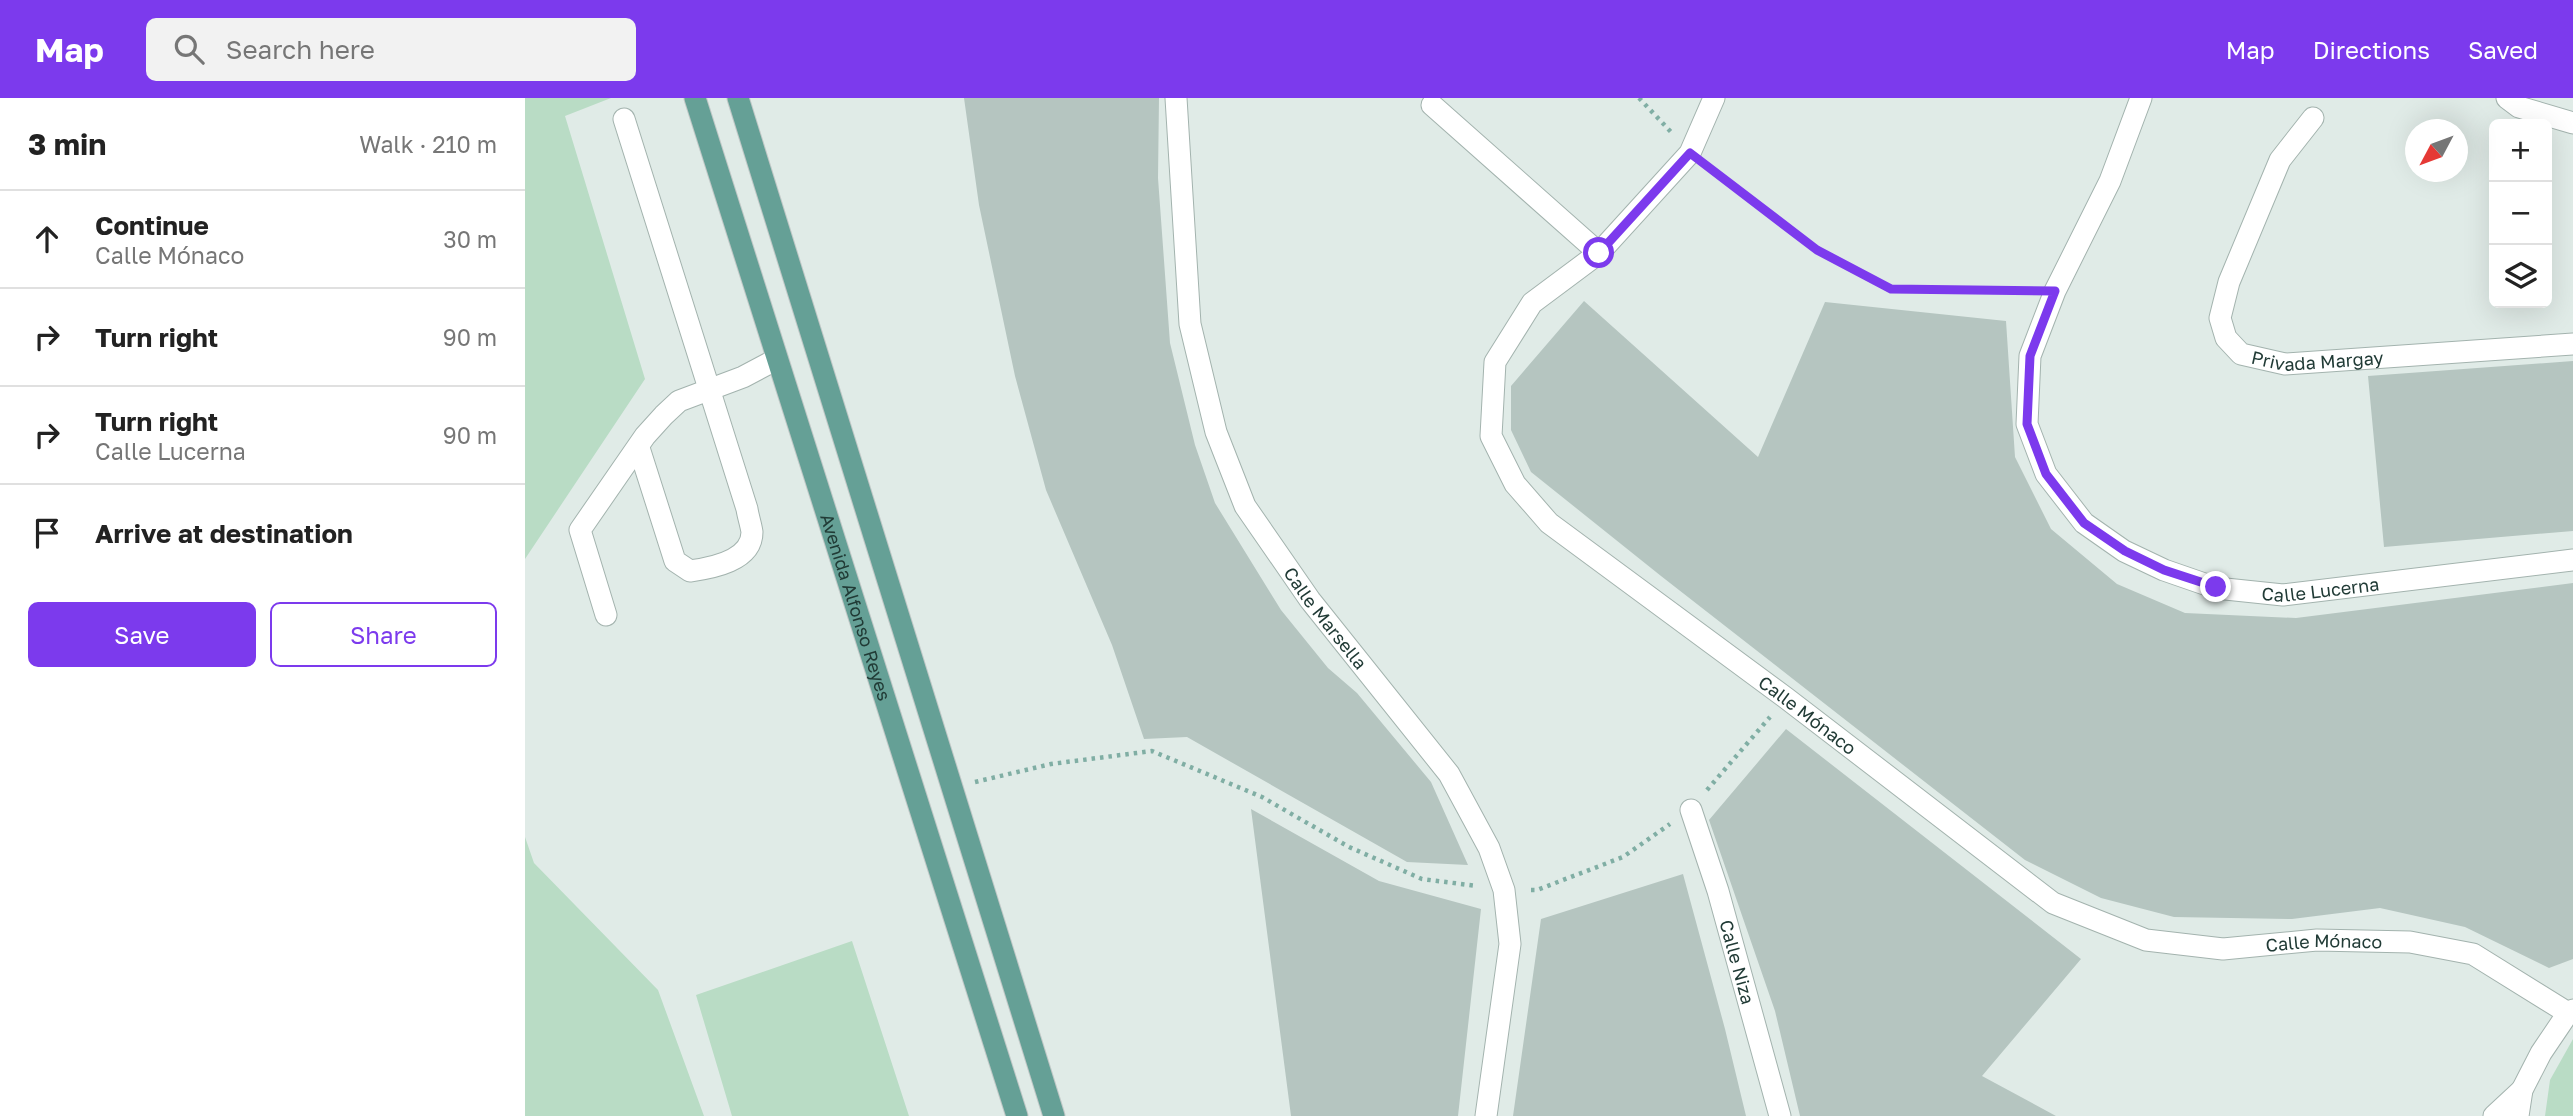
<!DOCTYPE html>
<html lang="en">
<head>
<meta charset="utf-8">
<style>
	body { margin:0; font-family:"Golos Text",sans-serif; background:#f2f2f2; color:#222 }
	.controls { position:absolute; right:21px; top:21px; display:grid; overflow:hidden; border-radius:10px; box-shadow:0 7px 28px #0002 }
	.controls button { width:63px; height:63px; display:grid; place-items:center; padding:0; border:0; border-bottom:2px solid #e0e0e0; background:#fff; color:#222; font:35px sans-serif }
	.compass { position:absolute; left:1880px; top:21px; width:63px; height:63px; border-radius:50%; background:#fff; box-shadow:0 7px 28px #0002; rotate:229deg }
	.stop { position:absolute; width:21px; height:21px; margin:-16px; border:5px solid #7c3aed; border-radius:50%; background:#fff }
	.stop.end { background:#7c3aed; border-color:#fff; box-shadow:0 2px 7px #0008 }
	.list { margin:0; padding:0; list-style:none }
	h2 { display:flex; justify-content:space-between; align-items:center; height:91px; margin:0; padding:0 28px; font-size:30px }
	h2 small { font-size:23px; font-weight:400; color:#767676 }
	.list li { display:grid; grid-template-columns:46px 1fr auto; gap:21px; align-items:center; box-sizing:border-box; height:98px; padding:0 28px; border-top:2px solid #e0e0e0 }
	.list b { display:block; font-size:26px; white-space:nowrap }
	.list p { margin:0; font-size:23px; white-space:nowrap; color:#767676 }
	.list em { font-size:23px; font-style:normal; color:#767676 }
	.actions { display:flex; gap:14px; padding:21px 28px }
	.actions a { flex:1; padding:16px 0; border:2px solid #7c3aed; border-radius:10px; text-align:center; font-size:24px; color:#7c3aed }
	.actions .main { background:#7c3aed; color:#fff }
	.icon { flex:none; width:38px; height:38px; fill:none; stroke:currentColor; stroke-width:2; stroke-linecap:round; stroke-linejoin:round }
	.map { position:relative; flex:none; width:2048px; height:1018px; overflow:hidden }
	header { display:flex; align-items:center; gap:42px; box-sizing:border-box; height:98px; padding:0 35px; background:#7c3aed; color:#fff }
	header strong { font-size:33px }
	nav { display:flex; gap:38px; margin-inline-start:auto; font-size:24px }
	.search { width:490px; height:63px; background:#f2f2f2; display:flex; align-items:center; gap:18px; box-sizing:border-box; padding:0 24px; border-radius:10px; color:#767676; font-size:26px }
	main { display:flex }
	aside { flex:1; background:#fff }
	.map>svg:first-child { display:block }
	.green { fill:#b9dcc5 }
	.building { fill:#b5c5c0 }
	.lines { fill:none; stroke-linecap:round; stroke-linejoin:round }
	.minor-casing { stroke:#a3b3ae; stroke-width:23 }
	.major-casing { stroke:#c1c8c7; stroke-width:23 }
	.path { stroke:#80aea4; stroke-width:4.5; stroke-dasharray:3.5 5; stroke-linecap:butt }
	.minor { stroke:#fff; stroke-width:21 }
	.major { stroke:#65a096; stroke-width:21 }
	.route { stroke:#7c3aed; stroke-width:9 }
	.labels { text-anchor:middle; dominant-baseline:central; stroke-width:6; stroke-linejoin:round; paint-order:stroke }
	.street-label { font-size:18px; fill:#213b36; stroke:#f0f7f4 }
</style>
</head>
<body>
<header>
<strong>Map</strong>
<div class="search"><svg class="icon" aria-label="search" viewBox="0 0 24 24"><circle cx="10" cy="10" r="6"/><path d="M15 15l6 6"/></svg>Search here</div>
<nav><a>Map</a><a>Directions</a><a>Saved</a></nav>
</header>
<main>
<aside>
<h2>3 min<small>Walk · 210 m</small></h2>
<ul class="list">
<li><svg class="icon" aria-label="ahead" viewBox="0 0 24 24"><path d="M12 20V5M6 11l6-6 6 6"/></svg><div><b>Continue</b><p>Calle Mónaco</p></div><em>30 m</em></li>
<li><svg class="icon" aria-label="right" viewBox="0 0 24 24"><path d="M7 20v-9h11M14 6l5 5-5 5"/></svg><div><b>Turn right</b></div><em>90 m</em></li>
<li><svg class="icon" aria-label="right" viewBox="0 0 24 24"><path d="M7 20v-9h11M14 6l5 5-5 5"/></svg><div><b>Turn right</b><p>Calle Lucerna</p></div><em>90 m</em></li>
<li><svg class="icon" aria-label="arrive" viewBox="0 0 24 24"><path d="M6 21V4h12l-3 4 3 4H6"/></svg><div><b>Arrive at destination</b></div></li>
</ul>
<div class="actions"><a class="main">Save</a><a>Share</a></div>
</aside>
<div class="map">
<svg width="2048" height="1018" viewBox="0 0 2048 1018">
	<rect width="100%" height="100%" fill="#e0ebe7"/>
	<!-- green -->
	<path class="green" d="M0,0H86L40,18L120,281L0,461Z
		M0,739L9,765L133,892L179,1018H0Z
		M327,843L384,1018H207L171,897Z
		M2048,941V1018H2020L2025,982Z"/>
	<!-- building -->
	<path class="building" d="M439,0H634L633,80L645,245L670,347L690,405L756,512L803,570L832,595L906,684L943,767L882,764L662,639L619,641L587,547L521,392L490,278L454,107Z
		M1059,203L1233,359L1300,204L1481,223L1490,359L1526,431L1592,486L1660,515L1771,520L2048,485V861L2024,870L1940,829L1855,810L1767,821L1649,819L1576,800L1500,762L1136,478L1006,374L986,332V288Z
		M2048,263V433L1859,449L1843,278Z
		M1261,631L1556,861L1457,978L1531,1018H1275L1250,913L1184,722Z
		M726,711L854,783L956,811L933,1018H766Z
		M1158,776L1200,931L1221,1018H988L1016,821Z"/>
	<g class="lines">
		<!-- minor casing -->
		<g class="minor-casing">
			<g id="minor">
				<path id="s1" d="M651,0L665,226L691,334L720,408L785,502L924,676L964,750L979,792L985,846L961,1018"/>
				<path id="s2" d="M1189,0L1165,55L1074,155L1007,205L970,264L966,338L990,386L1024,425L1261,600L1528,805L1621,842L1698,851L1792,842L1885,844L1948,856L2043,915"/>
				<path id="s3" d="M1616,0L1585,83L1530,193L1505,258L1502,326L1521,376L1559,425L1599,453L1639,472L1691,490L1758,497L2048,462"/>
				<path d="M1982,0L1994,9L2048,25"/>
				<path d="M907,7L1074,155"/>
				<path id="s4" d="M1788,20L1755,62L1704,184L1695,220L1701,240L1716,256L1760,266L2048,246"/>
				<path d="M99,21L222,411C223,418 226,427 227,434C227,463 187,470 165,473L150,463L114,350"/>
				<path d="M81,517L55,432L120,338L139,317L154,303L218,279L252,261"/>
				<path id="s5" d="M1166,712L1193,793L1255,1018"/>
				<path d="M1969,1018L1997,992"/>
				<path d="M1993,1018L1997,992L2016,955L2043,915L2048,912"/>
			</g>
		</g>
		<!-- major casing -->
		<g class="major-casing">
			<g id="major">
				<path id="s6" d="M170,0L492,1018"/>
				<path d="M213,0L529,1018"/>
			</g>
		</g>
		<!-- path -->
		<path class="path" d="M1114,0L1147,35
			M1184,69L1292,152L1366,191L1502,193
			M450,684L526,666L627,653L737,699L824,749L897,781L952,788
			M1182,692L1245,619
			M1006,792H1012L1098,759L1145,726"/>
		<!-- minor -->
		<use href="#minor" class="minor"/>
		<!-- major -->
		<use href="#major" class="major"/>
	</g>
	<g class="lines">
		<!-- route -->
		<path class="route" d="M1074,155L1165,55L1292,152L1366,191L1530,193L1505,258L1502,326L1521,376L1559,425L1600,453L1639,472L1691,489"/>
	</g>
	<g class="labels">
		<!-- street labels -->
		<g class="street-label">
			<text stroke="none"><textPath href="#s4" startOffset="343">Privada Margay</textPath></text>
			<text stroke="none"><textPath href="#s3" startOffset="718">Calle Lucerna</textPath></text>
			<text stroke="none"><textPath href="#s6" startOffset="534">Avenida Alfonso Reyes</textPath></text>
			<text stroke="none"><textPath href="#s1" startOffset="555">Calle Marsella</textPath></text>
			<text stroke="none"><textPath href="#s2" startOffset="850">Calle Mónaco</textPath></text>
			<text stroke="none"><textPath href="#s2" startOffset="1438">Calle Mónaco</textPath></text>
			<text stroke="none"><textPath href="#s5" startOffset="159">Calle Niza</textPath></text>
		</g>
	</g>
</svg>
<div class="controls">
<button>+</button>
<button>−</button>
<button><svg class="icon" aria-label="layers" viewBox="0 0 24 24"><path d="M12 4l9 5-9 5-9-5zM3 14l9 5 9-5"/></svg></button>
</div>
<svg class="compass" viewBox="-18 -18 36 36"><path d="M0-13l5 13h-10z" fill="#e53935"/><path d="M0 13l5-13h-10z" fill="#767676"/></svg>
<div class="stop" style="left:1074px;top:155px"></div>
<div class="stop end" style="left:1691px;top:489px"></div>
</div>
</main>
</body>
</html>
